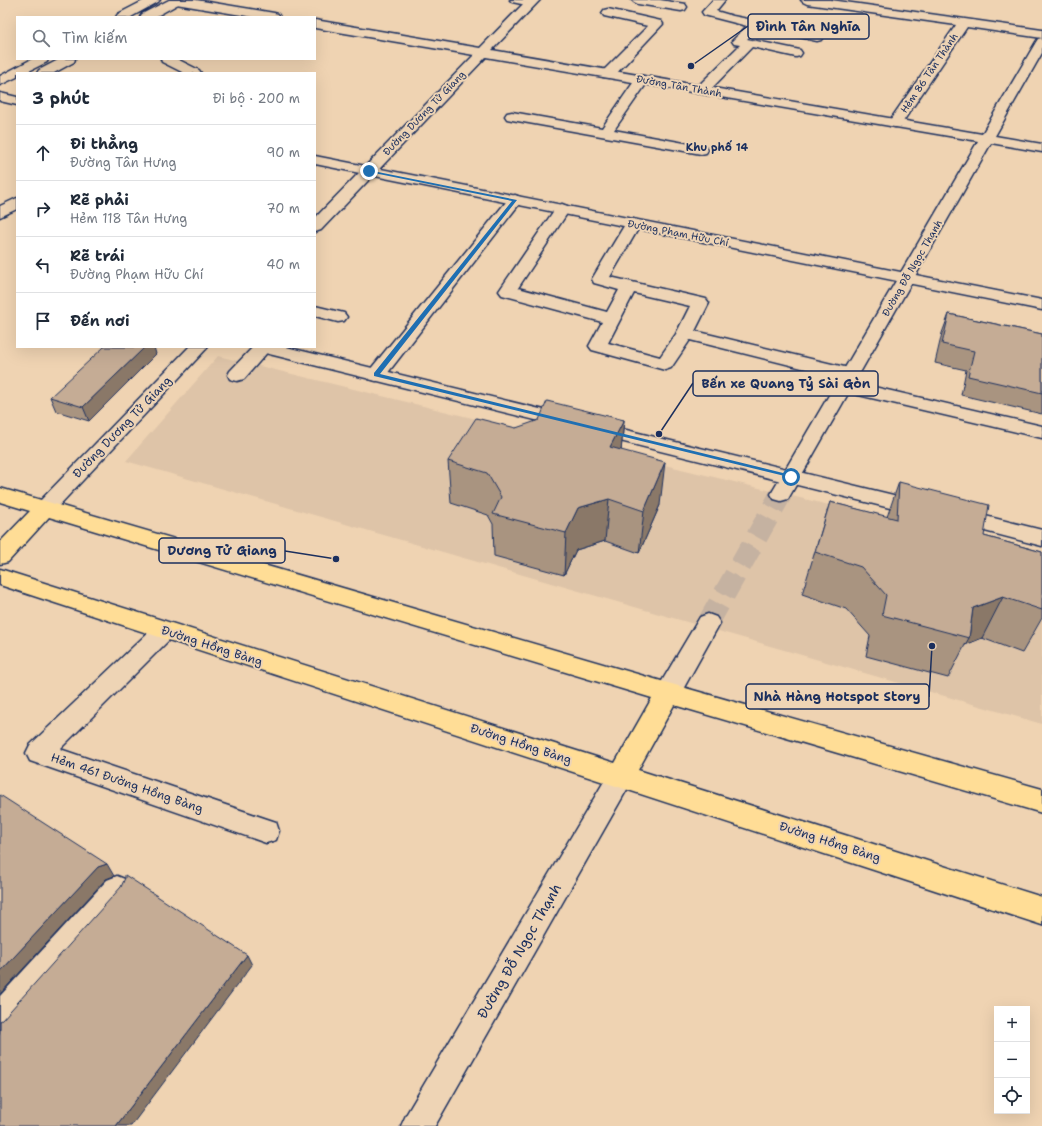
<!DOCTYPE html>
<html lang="vi">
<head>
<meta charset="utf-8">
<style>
	body { margin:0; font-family:"Shantell Sans",sans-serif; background:#f2f2f3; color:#1f2937 }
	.controls { position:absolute; right:12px; bottom:12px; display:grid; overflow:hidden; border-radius:0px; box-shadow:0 4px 16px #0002 }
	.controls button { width:36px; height:36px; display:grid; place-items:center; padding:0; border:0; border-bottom:1px solid #e0e1e3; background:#fff; color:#1f2937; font:20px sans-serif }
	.stop { position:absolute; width:12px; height:12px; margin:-9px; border:3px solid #1f6fb2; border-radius:50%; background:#fff }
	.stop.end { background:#1f6fb2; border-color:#fff; box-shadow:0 1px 4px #0008 }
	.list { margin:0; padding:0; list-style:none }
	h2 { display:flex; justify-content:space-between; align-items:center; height:52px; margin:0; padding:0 16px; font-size:17px }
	h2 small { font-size:13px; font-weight:400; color:#747a83 }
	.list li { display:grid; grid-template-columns:26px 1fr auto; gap:12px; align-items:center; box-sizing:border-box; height:56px; padding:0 16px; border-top:1px solid #e0e1e3 }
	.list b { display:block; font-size:15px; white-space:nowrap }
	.list p { margin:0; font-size:13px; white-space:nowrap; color:#747a83 }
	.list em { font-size:13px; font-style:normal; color:#747a83 }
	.icon { flex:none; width:22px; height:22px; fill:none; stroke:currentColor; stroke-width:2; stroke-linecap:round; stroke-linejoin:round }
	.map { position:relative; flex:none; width:1042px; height:1126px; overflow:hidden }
	.search { position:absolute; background:#fff; box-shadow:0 4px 16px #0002; left:16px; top:16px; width:300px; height:44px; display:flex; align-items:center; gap:10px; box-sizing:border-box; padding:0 14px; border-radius:0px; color:#747a83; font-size:15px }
	.panel { position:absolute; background:#fff; box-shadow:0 4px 16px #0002; left:16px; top:72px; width:300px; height:276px; border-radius:0px }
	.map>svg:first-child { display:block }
	.built { fill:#dec4a8 }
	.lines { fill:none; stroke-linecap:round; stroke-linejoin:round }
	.tertiary-tunnel { stroke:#c5b2a1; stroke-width:22; stroke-dasharray:22 11; stroke-linecap:butt }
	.service-casing { stroke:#1b2f5e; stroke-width:3 }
	.minor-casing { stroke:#1b2f5e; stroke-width:3 }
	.tertiary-casing { stroke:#1b2f5e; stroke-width:3 }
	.secondary-casing { stroke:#1b2f5e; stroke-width:3 }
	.primary-casing { stroke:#1b2f5e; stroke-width:3 }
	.service { fill:#eed4b5; fill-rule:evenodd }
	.minor { fill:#eed4b5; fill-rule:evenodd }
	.tertiary { fill:#eed4b5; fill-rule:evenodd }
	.secondary { fill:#eed4b5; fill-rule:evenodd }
	.primary { fill:#ffdd96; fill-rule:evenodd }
	.wall { fill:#a99480; stroke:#1b2f5e }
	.shaded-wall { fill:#8a7868; stroke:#1b2f5e }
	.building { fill:#c5ac95; stroke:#1b2f5e }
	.route { fill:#1f6fb2 }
	.labels { text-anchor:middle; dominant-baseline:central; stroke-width:4; stroke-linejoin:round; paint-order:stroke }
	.far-street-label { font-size:10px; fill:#1b2f5e; stroke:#eed4b5 }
	.far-neighbourhood-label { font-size:11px; font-weight:bold; fill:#1b2f5e; stroke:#eed4b5 }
	.street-label { font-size:12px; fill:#1b2f5e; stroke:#eed4b5 }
	.near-street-label { font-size:14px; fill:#1b2f5e; stroke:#eed4b5 }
	.leader { fill:none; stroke:#1b2f5e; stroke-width:1.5 }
	.callout-dot { fill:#1b2f5e; stroke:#eed4b5; stroke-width:1.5 }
	.callout { fill:#eed4b5; stroke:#1b2f5e; stroke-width:1.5 }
	.callout-label { font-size:13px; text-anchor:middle; font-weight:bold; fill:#1b2f5e }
</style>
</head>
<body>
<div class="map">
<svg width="1042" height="1126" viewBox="0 0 1042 1126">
	<rect width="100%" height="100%" fill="#efd3b2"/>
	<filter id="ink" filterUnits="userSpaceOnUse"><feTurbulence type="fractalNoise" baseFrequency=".025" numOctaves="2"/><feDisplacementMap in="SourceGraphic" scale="8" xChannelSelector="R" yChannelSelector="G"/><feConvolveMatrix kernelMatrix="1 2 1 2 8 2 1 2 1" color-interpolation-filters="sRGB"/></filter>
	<g filter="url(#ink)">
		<!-- built -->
		<path class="built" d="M218,356L1042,557V724L126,461Z"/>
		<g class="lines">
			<!-- tertiary-tunnel -->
			<path class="tertiary-tunnel" d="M708,623L781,494"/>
			<!-- service casing -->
			<g class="service-casing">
				<path id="service" d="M510,0H535L537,2L535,4L531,6L512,2Z
					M632,0H660L685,4L687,7L685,10L681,11L638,4L634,2Z
					M713,0H725L716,11L733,16L817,33L821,34L823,37L821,40L817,41L758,28L747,39L800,50L802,53L800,56L796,57L752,47L707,93H697L695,90L697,87L740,45L734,44L732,41L747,26L704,15L702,12Z
					M801,0H831L1042,30V38L967,27L900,126L895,127L890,126L888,123L956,25L807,4L803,2Z
					M608,9L661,21L663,24L613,77H603L601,74L603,71L648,26L604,16L602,13L604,10Z
					M161,59H177L199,70L201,73H184L162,62Z
					M642,76L647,77L649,80L614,130L706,147L708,150L706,153L701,154L512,120L507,119L505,116L507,113L512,112L602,128L637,77Z
					M515,195L520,197L523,200L520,203L383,379L376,381L369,379L367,375L369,371L510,197Z
					M17,198V209L0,217V206Z
					M562,204L567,206L570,209L518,288L607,312L619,290L594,283L592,279L627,221L633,219L639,221L641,224L610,277L706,299L709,303L695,331L857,370L859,374L857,378L850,380L690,340L671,368L665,370L592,350L589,346L602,322L502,295L499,291L557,206ZM634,293L690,306L676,334L660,357L608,343Z
					M315,306L344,313L347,317L344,321L338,322L315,316Z
					M253,347H272L244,379L237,381L230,379L228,375L230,371Z
					M844,380L1042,426V438L837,390L835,386L837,382Z"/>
			</g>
			<!-- minor casing -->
			<g class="minor-casing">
				<path id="minor" d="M0,93L17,97V105L0,101Z
					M315,156L1042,300V310L315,164Z
					M254,347H286L922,502L929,504L933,509L929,514L922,516L257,351Z
					M957,509L1042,530V546L950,522L946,517L950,512Z
					M164,622L172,625L176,631L172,637L60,749L276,822L279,831L276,840L266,843L30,761L26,753L30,745L156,625Z
					M117,876L127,880L131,889L127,898L11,1029L0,1033V996L107,880Z"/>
			</g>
			<!-- tertiary casing -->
			<g class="tertiary-casing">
				<path id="tertiary" d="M170,0H196L274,13L278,14L280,17H253L176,4L172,2Z
					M527,0H540L492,50L982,134L1036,42L1038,39L1042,38V53L995,136L1042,144V152L991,143L788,499L781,501L774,499L771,494L978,141L486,57L321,230L315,232V218L474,55L315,28V20L480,48Z
					M189,347H208L52,513L45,515L38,513L35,508L38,503Z
					M708,614L716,617L720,623L677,700L668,703L659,700L656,693L659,686L700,617Z
					M621,765L630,768L634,776L630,784L435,1126H401L406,1115L612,768Z"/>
			</g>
			<!-- secondary casing -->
			<g class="secondary-casing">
				<path id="secondary" d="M145,0H160L158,2L131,17H116L118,14Z
					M169,0H184L182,2L155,17H140L142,14Z
					M32,59H48L47,62L25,73H17V77L0,85V76Z
					M60,59H75L74,62L54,73H37L39,70Z"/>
			</g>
			<!-- primary casing -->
			<g class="primary-casing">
				<path id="primary" d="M0,488L668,683L1042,789V813L674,705L638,770L1042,897V925L0,585V569L615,763L652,698L49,517L8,562L0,564V542L30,511L0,502Z"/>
			</g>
			<!-- service -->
			<use href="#service" class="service"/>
			<!-- minor -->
			<use href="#minor" class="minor"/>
			<!-- tertiary -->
			<use href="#tertiary" class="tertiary"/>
			<!-- secondary -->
			<use href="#secondary" class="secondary"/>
			<!-- primary -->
			<use href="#primary" class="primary"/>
		</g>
		<!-- wall -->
		<path class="wall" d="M949,314L1042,334V414L961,395L966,370L935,363L942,333Z
			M156,354L89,421L56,411L50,397Z
			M624,420L621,450L660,505L639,553L605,541L576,550L564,575L494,556L493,524L488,515L451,503L448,461L516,428Z
			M899,482L984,536L1042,552V618L1022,653L982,638L965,645L948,678L866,656L870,636L846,609L802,594L830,502L887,517Z"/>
		<!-- shaded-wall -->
		<path class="shaded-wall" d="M145,347H154L156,354L89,421L83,407Z
			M624,420L620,462L610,447Z
			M665,462L660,505L639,553L644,511Z
			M609,499L605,541L576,550L564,575L566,533L578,508Z
			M1003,597L982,638L965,645L969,638L973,608Z
			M107,864L114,876L106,879L0,994V972L98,867Z
			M247,955L252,965L131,1126H116Z"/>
		<!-- building -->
		<path class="building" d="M949,314L1042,334V393L968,376L974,351L942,344Z
			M104,347H145L83,407L50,397Z
			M547,401L624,420L610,447L665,462L644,511L609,499L578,508L566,533L493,514L501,497L487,473L448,461L476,418L516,428L539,420Z
			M899,482L989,505L984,536L1042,552V610L1003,597L973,608L969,638L882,615L886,595L861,567L815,552L830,502L897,519Z
			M0,795L107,864L98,867L0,972Z
			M125,875L247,955L116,1126H0V1021L2,1020L121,887L125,878Z"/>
	</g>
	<!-- route -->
	<path class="route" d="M368,170L517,200L380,374L791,475H793V478L374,376V373L512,201L369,172Z"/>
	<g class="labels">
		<!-- far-street labels -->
		<g class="far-street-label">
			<text transform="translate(929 73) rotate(-56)">Hẻm 86 Tân Thành</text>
			<text transform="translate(679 86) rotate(10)">Đường Tân Thành</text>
			<text transform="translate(424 113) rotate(-46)">Đường Dương Tử Giang</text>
			<text transform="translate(678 233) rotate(11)">Đường Phạm Hữu Chí</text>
			<text transform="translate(912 268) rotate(-60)">Đường Đỗ Ngọc Thạnh</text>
		</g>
		<!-- far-neighbourhood labels -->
		<g class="far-neighbourhood-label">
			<text x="717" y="147">Khu phố 14</text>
		</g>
		<!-- street labels -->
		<g class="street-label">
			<text transform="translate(122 427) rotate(-46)">Đường Dương Tử Giang</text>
			<text transform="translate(212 646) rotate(18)">Đường Hồng Bàng</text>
			<text transform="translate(521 744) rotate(18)">Đường Hồng Bàng</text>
			<text transform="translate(127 783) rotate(19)">Hẻm 461 Đường Hồng Bàng</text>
			<text transform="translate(830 842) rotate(18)">Đường Hồng Bàng</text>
		</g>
		<!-- near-street labels -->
		<g class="near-street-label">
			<text transform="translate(519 951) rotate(-60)">Đường Đỗ Ngọc Thạnh</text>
		</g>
	</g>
	<!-- callouts -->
	<path class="leader" d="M691 66L748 26M659 434L693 383M336 559L285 551M932 646L929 697"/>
	<g class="callout-dot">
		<circle cx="691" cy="66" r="4"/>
		<circle cx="659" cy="434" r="4"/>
		<circle cx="336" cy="559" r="4"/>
		<circle cx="932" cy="646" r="4"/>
	</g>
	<g class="callout">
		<rect x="748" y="14" width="121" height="25" rx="4"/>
		<rect x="693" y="371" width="185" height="25" rx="4"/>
		<rect x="159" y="538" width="126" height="25" rx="4"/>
		<rect x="746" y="684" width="183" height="25" rx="4"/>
	</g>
	<g class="callout-label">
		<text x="808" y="31">Đình Tân Nghĩa</text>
		<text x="786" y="388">Bến xe Quang Tỷ Sài Gòn</text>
		<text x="222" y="555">Dương Tử Giang</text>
		<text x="837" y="701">Nhà Hàng Hotspot Story</text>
	</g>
</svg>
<div class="controls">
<button>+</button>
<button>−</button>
<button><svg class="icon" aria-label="locate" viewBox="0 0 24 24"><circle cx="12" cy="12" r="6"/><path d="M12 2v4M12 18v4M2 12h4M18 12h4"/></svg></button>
</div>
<div class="stop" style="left:791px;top:477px"></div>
<div class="stop end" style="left:369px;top:171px"></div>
<div class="search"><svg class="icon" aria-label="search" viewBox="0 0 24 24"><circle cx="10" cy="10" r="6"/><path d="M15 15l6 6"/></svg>Tìm kiếm</div>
<section class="panel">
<h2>3 phút<small>Đi bộ · 200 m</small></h2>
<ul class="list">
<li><svg class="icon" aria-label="ahead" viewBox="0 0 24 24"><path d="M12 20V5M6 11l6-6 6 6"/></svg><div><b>Đi thẳng</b><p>Đường Tân Hưng</p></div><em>90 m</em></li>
<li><svg class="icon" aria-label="right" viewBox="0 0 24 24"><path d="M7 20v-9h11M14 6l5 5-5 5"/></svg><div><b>Rẽ phải</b><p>Hẻm 118 Tân Hưng</p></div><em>70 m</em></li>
<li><svg class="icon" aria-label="left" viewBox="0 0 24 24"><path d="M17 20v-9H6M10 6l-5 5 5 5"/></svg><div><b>Rẽ trái</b><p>Đường Phạm Hữu Chí</p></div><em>40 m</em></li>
<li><svg class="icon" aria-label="arrive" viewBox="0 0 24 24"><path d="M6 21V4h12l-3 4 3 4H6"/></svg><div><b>Đến nơi</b></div></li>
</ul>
</section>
</div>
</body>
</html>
